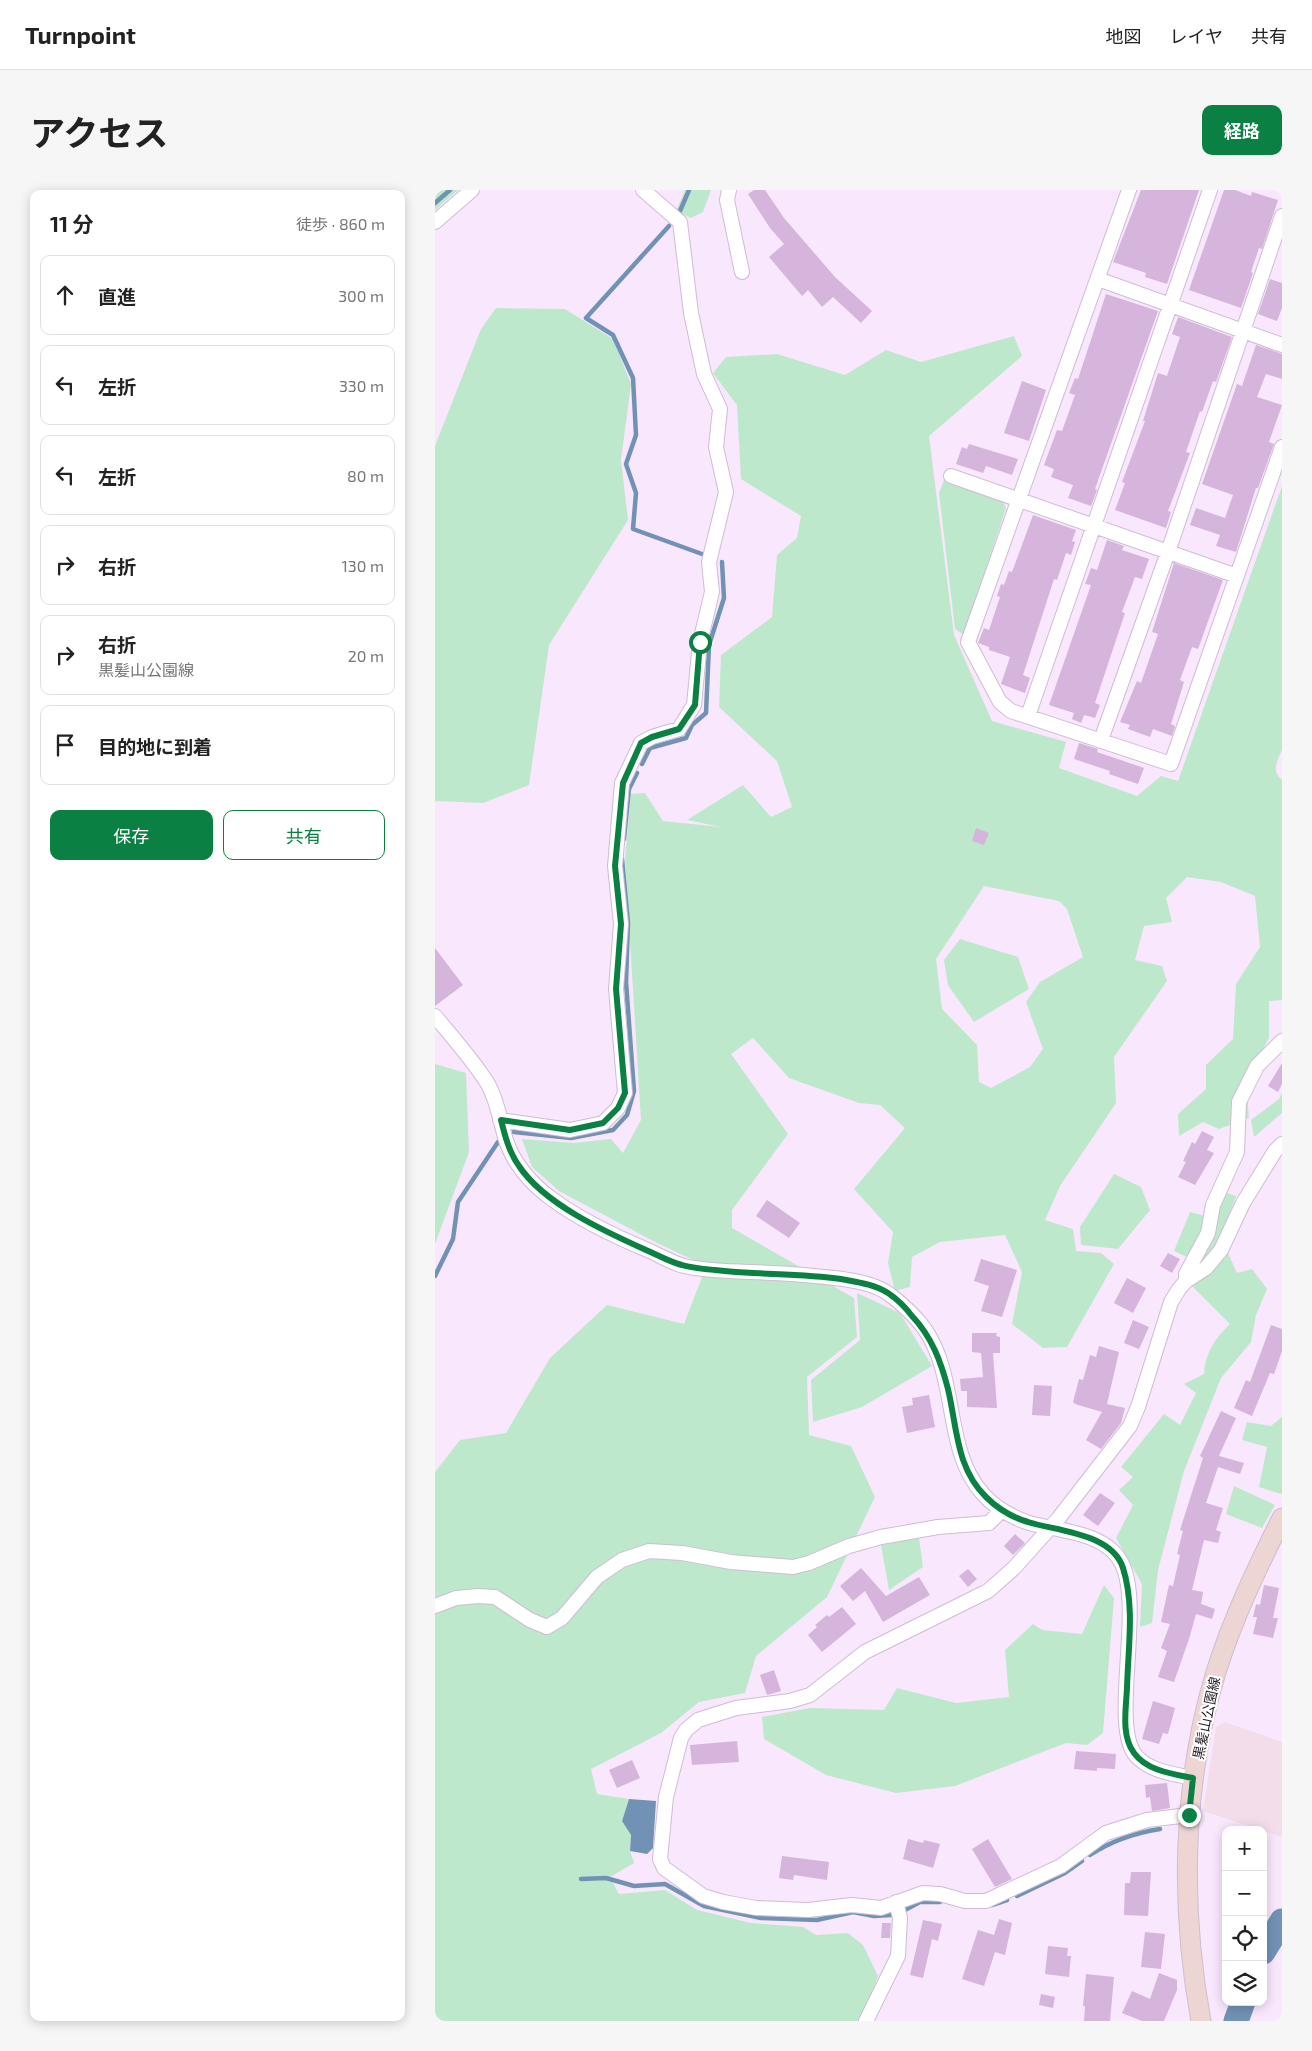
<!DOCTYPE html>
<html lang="ja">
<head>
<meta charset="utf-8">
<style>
	body { margin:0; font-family:"Exo 2","Noto Sans JP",sans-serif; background:#f6f6f6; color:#222 }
	.controls { position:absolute; right:15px; bottom:15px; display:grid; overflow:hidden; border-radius:10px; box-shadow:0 2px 12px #0003 }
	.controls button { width:45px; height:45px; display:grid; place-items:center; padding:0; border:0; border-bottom:1px solid #e0e0e0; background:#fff; color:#222; font:25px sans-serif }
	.stop { position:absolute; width:15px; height:15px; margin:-11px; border:4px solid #0b8043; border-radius:50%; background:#fff }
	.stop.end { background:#0b8043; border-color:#fff; box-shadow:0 1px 5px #0008 }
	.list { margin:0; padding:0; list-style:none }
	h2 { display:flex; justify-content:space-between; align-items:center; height:65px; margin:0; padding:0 20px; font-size:21px }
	h2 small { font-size:16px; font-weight:400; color:#767676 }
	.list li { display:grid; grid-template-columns:32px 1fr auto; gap:15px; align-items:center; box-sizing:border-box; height:80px; margin:0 10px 10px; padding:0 10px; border:1px solid #e0e0e0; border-radius:10px }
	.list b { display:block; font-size:19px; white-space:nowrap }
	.list p { margin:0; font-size:16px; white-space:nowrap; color:#767676 }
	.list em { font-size:16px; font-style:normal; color:#767676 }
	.actions { display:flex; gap:10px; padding:15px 20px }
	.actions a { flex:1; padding:11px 0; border:1px solid #0b8043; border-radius:10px; text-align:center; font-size:18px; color:#0b8043 }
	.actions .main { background:#0b8043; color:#fff }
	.icon { flex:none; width:28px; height:28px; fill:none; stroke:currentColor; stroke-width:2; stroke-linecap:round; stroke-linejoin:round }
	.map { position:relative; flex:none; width:847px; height:1831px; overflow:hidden; border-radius:10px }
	header { display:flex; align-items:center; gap:30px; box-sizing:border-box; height:70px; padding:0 25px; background:#fff; border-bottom:1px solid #e0e0e0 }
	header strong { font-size:24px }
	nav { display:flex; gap:28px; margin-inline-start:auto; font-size:18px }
	.intro { display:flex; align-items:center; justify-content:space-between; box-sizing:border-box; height:120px; padding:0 30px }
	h1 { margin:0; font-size:35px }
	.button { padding:12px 22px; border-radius:10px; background:#0b8043; color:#fff; font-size:18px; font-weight:700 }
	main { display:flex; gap:30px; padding:0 30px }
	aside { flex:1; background:#fff; border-radius:10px; box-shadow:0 2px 12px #0003 }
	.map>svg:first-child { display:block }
	.industrial { fill:#f3ddea }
	.green { fill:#bee8cc; fill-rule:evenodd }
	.water { fill:#7292b5 }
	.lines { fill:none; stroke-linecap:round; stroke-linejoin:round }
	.stream { stroke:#7292b5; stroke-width:4.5 }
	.river { stroke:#7292b5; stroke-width:25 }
	.building { fill:#d5b5db }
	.street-casing { stroke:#cebdd2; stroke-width:16 }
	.secondary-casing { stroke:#cebdd2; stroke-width:21 }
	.street { stroke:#fff; stroke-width:14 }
	.secondary { stroke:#edd5d3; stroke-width:19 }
	.route { stroke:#0b8043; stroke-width:6 }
	.labels { text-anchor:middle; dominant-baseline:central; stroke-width:4; stroke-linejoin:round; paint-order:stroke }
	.street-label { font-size:14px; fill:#211b22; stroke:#fff }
</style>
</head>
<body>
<header>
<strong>Turnpoint</strong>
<nav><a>地図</a><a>レイヤ</a><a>共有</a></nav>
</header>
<div class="intro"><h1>アクセス</h1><a class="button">経路</a></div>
<main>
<aside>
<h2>11 分<small>徒歩 · 860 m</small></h2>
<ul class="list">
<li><svg class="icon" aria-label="ahead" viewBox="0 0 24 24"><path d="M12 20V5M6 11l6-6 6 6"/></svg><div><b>直進</b></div><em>300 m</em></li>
<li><svg class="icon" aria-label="left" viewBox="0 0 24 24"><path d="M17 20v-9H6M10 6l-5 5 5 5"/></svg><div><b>左折</b></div><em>330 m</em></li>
<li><svg class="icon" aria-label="left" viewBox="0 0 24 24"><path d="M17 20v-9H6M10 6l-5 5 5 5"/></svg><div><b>左折</b></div><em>80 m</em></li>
<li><svg class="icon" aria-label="right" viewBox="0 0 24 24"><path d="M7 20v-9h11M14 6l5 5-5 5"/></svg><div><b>右折</b></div><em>130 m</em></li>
<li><svg class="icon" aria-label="right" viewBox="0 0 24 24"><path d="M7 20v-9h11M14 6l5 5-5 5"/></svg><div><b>右折</b><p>黒髪山公園線</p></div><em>20 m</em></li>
<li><svg class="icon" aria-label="arrive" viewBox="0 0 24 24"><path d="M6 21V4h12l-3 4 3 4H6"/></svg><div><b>目的地に到着</b></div></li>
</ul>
<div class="actions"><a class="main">保存</a><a>共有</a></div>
</aside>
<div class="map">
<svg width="847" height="1831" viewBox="0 0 847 1831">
	<rect width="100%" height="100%" fill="#f9e7fd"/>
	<!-- industrial -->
	<path class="industrial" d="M790,1532L847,1552V1647L768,1621L781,1537Z"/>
	<!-- green -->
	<path class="green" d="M0,0H23L0,20Z
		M250,0H276L268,22L256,28L241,21Z
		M61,118L130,119L178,149L196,194L186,270L193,330L114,455L94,595L48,613L0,611V256L46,139Z
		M579,146L587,166L494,246L519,445L557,531L631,552L624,578L702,606L726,586L743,591L847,296V560C842,571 836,581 847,590V810L834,811V848L811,891L814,928L784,939L768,932L744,946L743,924L771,899V875L798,849L801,794L825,757L820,706L786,692L752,687L731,708L737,732L709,736L700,770L727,776L732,791L679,867L681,913L625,996L610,1030L638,1039L641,1061L666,1063L679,1074L632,1157L608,1158L577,1134L587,1082L570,1045L505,1052L477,1067L475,1097L460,1101L453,1073L458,1042L419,999L470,938L445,915L424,913L354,888L318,848L296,864L353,944L297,1020V1038L419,1108L422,1147L372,1187L374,1245L416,1256L440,1307L392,1407L321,1466L310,1503L264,1512L226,1543L156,1579L162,1604L194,1609L187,1631L196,1645L195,1661L199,1673L175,1687L184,1704L230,1700L262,1720L316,1733L368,1737L381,1745L413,1743L428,1755L443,1786L426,1831H0V1282L25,1250L71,1243L115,1168L172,1115L249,1134L267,1087V1074L222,1053L124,1001L97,977L87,949L139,953L176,949L188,963L206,930L190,669L196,604L210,603L228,631L286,637L252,630L308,595L336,627L357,617L342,571L284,517L286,465L337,427L342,365L362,348L366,326L306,289L302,215L278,183L291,167L342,164L410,185L451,160L486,172ZM549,696L624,711L632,719L648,767L605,792L591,812L608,859L595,877L556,898L544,892L542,855L507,819L501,769Z
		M509,290L568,311L571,318L529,445L520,439L504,303Z
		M525,749L583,767L594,799L539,832L513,795L509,770Z
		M0,874L31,883L34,962L0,1054Z
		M847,903V923L819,947L816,930L844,909Z
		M679,984L706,997L715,1020L683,1059L646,1055L645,1037Z
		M789,1002L801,1006L781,1060L772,1071L764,1067L778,1044Z
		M755,1022L770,1026L768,1040L754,1068L739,1061Z
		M793,1063L802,1083L817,1079L832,1099L821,1125L816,1152L786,1188L749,1281L723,1380L717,1433L705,1437L707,1394L681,1348L698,1315L684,1300L698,1287L686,1277L729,1224L745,1235L761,1203L749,1194L769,1184C770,1163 780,1148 795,1134L756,1095L776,1083Z
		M422,1103L465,1123L497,1176L427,1217L378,1232L376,1190L425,1150Z
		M847,1227V1302L846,1304L824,1297L832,1257L807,1250L812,1232L836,1236Z
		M799,1296L840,1315L827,1338L791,1324Z
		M484,1348L488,1377L454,1400L446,1355Z
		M669,1395L679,1408L668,1543L652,1555L631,1553L520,1596L461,1603L391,1585L329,1549L327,1527L375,1518L449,1520L462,1498L521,1513L574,1507L570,1460L598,1434L607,1440L647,1444Z"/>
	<!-- water -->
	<path class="water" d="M194,1609L221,1611L218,1658L212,1664L195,1661L196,1645L187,1631Z"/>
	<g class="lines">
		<!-- stream -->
		<path class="stream" d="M0,13L15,0
			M245,21L254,0
			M234,36L151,128L178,145L198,188L201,245L191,274L201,303L198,339L267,364
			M207,574L215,558L251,548L257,535L271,523L274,455L289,408L287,372
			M189,649L194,599L202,583
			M79,942L136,948L178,940L192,925L199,901L191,792L193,733L187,669
			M0,1086L18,1049L23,1012L63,952
			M655,1665C676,1651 700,1643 725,1639
			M146,1689L171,1688L199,1696L230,1694L269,1716L326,1728L382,1730L418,1722L439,1726L456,1725
			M582,1706L630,1683L647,1671
			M557,1715L572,1710
			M470,1720L485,1712H505"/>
		<!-- river -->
		<path class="river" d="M828,1762L847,1731
			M801,1831L808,1812"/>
	</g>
	<!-- building -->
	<path class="building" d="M319,0H330L349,28L400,87L437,121L426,133L398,107L387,117L373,100L367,106L334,67L349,54L335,38L313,4Z
		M706,0H764L732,94L710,87L711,83L678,72Z
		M789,0H800L816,6L817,2L843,10L827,59L824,58L816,82L818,83L806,118L754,100Z
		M835,89L847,93V118L842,131L823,124Z
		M671,104L723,121L660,299L662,300L656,316L633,308L638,295L616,287L619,279L609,275L622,240L627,241L640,205L634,203L640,188L643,189Z
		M743,127L797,147L781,192L778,191L767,222L765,221L751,262L755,263L733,321L736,322L731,338L680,320L690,293L687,292L710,231H708L723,183L732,186L745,147L737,144Z
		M821,155L847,164V189L831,184L822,207L847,215L834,252L839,254L823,298H821L801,362L781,356L785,345L755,335L761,318L790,328L798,305L767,294L802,194L807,196Z
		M587,191L611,200L594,251L569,243Z
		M534,254L583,269L577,285L551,276L548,283L521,274L527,257L532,259Z
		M598,325L641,340L637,351L640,352L636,365L631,363L622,390L619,389L588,485L595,488L590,503L566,494L575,467L554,460V457L543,453L549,438L554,440L565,407L562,406L566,394L569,395L574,381L577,382Z
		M672,350L689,356L687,360L714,369L707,389L700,387L687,422L690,423L660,513L665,515L660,528L649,525L646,533L637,529L639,523L614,515L656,395L650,394L656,378L662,380Z
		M739,373L788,390L763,459L757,457L745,490L749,492L736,534L740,536L737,546L718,539L715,547L693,539L695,535L685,532L702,491L706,493L723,444L717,442Z
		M644,553L663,559L662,562L709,578L703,594L674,584L675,581L639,569Z
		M541,638L554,643L549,655L537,651Z
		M0,758L28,795L0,816Z
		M847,873V894L843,902L833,896Z
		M767,941L779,947L772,960L779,963L760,995L743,987L751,972L748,971L757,952L760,954Z
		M332,1010L365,1033L354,1048L321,1026Z
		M733,1063L745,1069L737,1083L725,1076Z
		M546,1069L582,1080L567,1127L546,1121L554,1096L539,1091Z
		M692,1088L711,1098L698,1123L679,1113Z
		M698,1130L714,1137L704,1159L689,1153Z
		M836,1135L847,1139V1161L839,1184L835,1183L817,1226L799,1218L811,1190L815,1192Z
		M537,1143H562L561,1146L565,1147V1163H558L562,1218L532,1217V1201H526L525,1189L548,1187L546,1163L537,1162Z
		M664,1156L684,1162L672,1214L690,1218L686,1233L666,1259L651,1250L667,1222L640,1214L638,1212L644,1189L648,1190L655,1165L661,1167Z
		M599,1195L617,1196L615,1226L597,1225Z
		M494,1205L500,1237L472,1243L467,1217L478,1215L477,1208Z
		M786,1221L801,1228L784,1266L809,1273L805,1284L783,1277L771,1313L788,1318L781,1340L786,1342L783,1353L769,1350L757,1400L768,1402L766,1414L780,1419L777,1429L761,1424L754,1449L739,1492L723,1487L732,1461L726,1458L735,1434L726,1432L734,1395L738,1396L745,1365L742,1364L748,1341L745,1340L768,1268L765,1266Z
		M665,1303L680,1313L663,1336L648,1325Z
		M580,1344L590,1353L578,1365L569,1356Z
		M426,1378L451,1406L484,1387L495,1405L448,1432L430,1401L418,1411L405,1396Z
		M533,1379L542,1389L533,1397L524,1386Z
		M829,1395L844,1398L838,1428H843L838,1448L818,1444L822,1427H818L821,1414L825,1415Z
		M407,1417L421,1434L387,1462L373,1445L382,1437L380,1435L392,1425L394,1427Z
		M339,1480L346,1501L332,1505L325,1485Z
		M718,1511L740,1518L733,1544L728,1543L724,1554L707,1549Z
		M302,1551L304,1572L257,1575L255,1555Z
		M641,1561L681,1564L680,1579L662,1578V1581L639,1579Z
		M197,1570L205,1588L182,1598L174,1580Z
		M732,1593L735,1618L717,1621L715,1607L711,1608L710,1595Z
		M473,1649L488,1653L489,1650L505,1654L498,1678L468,1669Z
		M553,1649L577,1689L560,1697L537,1659Z
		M347,1666L394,1672L392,1690L359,1685L358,1690L344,1688Z
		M696,1682H716L713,1726L689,1725L690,1693H695Z
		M564,1729L577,1733L570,1765L560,1762L549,1796L527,1789L543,1740L559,1745Z
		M488,1730L507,1734L503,1751L497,1749L488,1788L475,1785Z
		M447,1733H456L455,1748H446Z
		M710,1742L730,1744L726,1779L706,1777Z
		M613,1756L633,1758L632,1766H636L634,1787L610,1784Z
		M724,1783L742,1790V1800L729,1831H707L687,1823L697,1801L715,1809Z
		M651,1784L679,1787L675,1831H649L650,1816H648Z
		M606,1804L620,1807L618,1818L604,1815Z"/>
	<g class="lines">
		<!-- street casing -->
		<g class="street-casing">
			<path id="street" d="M294,0L292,10L307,82
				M694,0L533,452L565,512L576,521L736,574L847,257
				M0,32L37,0
				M663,89L847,155
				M516,286L802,386
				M593,526L775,0
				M666,550L733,362L847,26
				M0,826C18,848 38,870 53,894C62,910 65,929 70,947C77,972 96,994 117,1009C147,1031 181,1047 215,1061C226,1066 237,1073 249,1076C270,1081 294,1081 316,1082C347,1083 377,1085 408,1089C424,1092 440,1094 454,1104C466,1113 480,1126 489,1138C524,1187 508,1260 548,1304C560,1318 577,1327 594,1333C624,1341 672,1342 687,1374C709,1419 674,1538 702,1567C717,1582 739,1584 758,1588
				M65,930L135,940L168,933L183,918L190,903L181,799L186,734L180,676L187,593L206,553L217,547L244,539L259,515L265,452L277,402L274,372L291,302L281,257L285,219L269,184L256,123L245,32L208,0
				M751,1091V1084L773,1043L778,1015L802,962L804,912L822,876L847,851
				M0,1416L21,1408L43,1406L60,1407L95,1430L112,1437L127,1428L162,1387L187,1370L214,1361L247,1363L296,1372L358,1377L374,1373L414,1356L446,1347L503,1337L554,1333L566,1321
				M754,1625L712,1630L671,1643L626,1676L551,1711H530L505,1704L488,1703L446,1718L417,1715L373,1720L321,1718L288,1712L268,1706L229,1678L225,1669L231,1607L246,1548L251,1540L263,1530L301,1518L355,1511L375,1505L430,1462L553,1401L579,1378L623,1329L695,1236L703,1217L736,1112L744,1099L751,1091L771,1078L786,1060L808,1013L840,961L847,954
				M431,1831L463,1766L465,1728L461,1712"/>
		</g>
		<!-- secondary casing -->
		<g class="secondary-casing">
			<path id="secondary" d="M766,1831C745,1717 747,1593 781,1482C798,1428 822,1378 847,1328"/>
		</g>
		<!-- street -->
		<use href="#street" class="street"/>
		<!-- secondary -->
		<use href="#secondary" class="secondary"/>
	</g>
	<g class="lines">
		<!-- route -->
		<path class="route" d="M265,452L260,515L244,539L217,547L206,553L188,593L180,676L186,734L181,799L190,903L183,918L168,933L135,940L66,930C70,946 74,962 84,976C109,1014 171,1042 211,1060C223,1065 235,1072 247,1075C257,1078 269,1079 280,1080C322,1085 364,1083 406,1089C422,1092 439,1094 453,1103C462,1109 471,1118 477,1126C497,1147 506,1172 513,1199C522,1237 521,1278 551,1307C563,1319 576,1327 593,1332C621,1341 677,1343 688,1378C700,1416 693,1459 692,1498C691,1519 686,1546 699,1563C712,1581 738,1584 758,1588L754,1625"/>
	</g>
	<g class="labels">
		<!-- street labels -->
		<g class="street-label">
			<text transform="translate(771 1528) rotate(-78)">黒髪山公園線</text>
		</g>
	</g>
</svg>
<div class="controls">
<button>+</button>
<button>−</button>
<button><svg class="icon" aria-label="locate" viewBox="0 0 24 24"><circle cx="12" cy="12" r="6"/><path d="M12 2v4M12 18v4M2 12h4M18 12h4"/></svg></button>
<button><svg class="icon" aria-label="layers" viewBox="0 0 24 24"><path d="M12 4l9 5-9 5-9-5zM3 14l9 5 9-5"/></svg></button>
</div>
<div class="stop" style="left:265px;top:452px"></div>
<div class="stop end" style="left:754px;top:1625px"></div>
</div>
</main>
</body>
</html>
